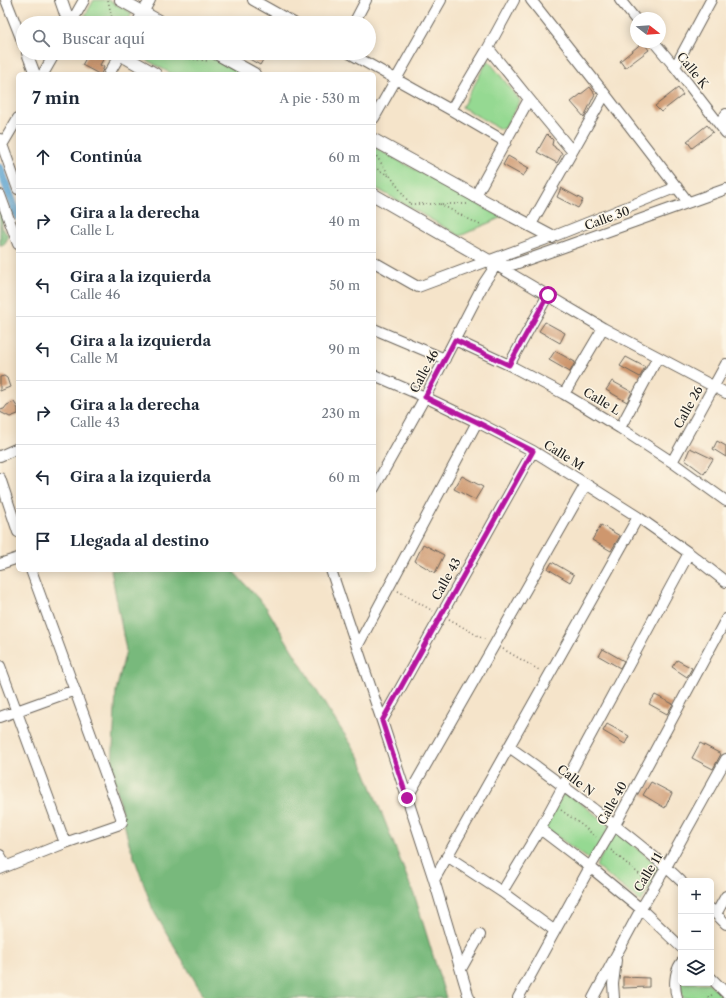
<!DOCTYPE html>
<html lang="es">
<head>
<meta charset="utf-8">
<style>
	body { margin:0; font-family:"Libre Caslon Text",serif; background:#f6f6f7; color:#1f2937 }
	.controls { position:absolute; right:12px; bottom:12px; display:grid; overflow:hidden; border-radius:6px; box-shadow:0 2px 10px #0003 }
	.controls button { width:36px; height:36px; display:grid; place-items:center; padding:0; border:0; border-bottom:1px solid #e0e1e3; background:#fff; color:#1f2937; font:20px sans-serif }
	.compass { position:absolute; left:630px; top:12px; width:36px; height:36px; border-radius:50%; background:#fff; box-shadow:0 2px 10px #0003; rotate:107deg }
	.stop { position:absolute; width:12px; height:12px; margin:-9px; border:3px solid #b5179e; border-radius:50%; background:#fff }
	.stop.end { background:#b5179e; border-color:#fff; box-shadow:0 1px 4px #0008 }
	.list { margin:0; padding:0; list-style:none }
	h2 { display:flex; justify-content:space-between; align-items:center; height:52px; margin:0; padding:0 16px; font-size:17px }
	h2 small { font-size:13px; font-weight:400; color:#747a83 }
	.list li { display:grid; grid-template-columns:26px 1fr auto; gap:12px; align-items:center; box-sizing:border-box; height:64px; padding:0 16px; border-top:1px solid #e0e1e3 }
	.list b { display:block; font-size:15px; white-space:nowrap }
	.list p { margin:0; font-size:13px; white-space:nowrap; color:#747a83 }
	.list em { font-size:13px; font-style:normal; color:#747a83 }
	.icon { flex:none; width:22px; height:22px; fill:none; stroke:currentColor; stroke-width:2; stroke-linecap:round; stroke-linejoin:round }
	.map { position:relative; flex:none; width:726px; height:998px; overflow:hidden }
	.search { position:absolute; background:#fff; box-shadow:0 2px 10px #0003; left:16px; top:16px; width:360px; height:44px; display:flex; align-items:center; gap:10px; box-sizing:border-box; padding:0 14px; border-radius:22px; color:#747a83; font-size:15px }
	.panel { position:absolute; background:#fff; box-shadow:0 2px 10px #0003; left:16px; top:72px; width:360px; height:500px; border-radius:6px }
	.map>svg:first-child { display:block }
	.green { fill:#95d992; stroke:#587a57 }
	.forest { fill:#78b97c; stroke:#4a6a4c }
	.lines { fill:none; stroke-linecap:round; stroke-linejoin:round }
	.canal { stroke:#59a1d0; stroke-width:9 }
	.building { fill:#ce976e }
	.minor-casing { stroke:#686259; stroke-width:12 }
	.tertiary-casing { stroke:#686259; stroke-width:14 }
	.path { stroke:#686259; stroke-width:1.5; stroke-dasharray:1 3; stroke-linecap:butt }
	.minor { stroke:#fff; stroke-width:10 }
	.tertiary { stroke:#fff; stroke-width:12 }
	.route { stroke:#b5179e; stroke-width:5 }
	.labels { text-anchor:middle; dominant-baseline:central; stroke-width:3; stroke-linejoin:round; paint-order:stroke }
	.street-label { font-size:12px; fill:#1c1c1c; stroke:#fcf5e5 }
</style>
</head>
<body>
<div class="map">
<svg width="726" height="998" viewBox="0 0 726 998">
	<rect width="100%" height="100%" fill="#fcf5e5"/>
	<filter id="ink" filterUnits="userSpaceOnUse"><feTurbulence type="fractalNoise" baseFrequency=".025" numOctaves="2"/><feDisplacementMap in="SourceGraphic" scale="8" xChannelSelector="R" yChannelSelector="G"/><feConvolveMatrix kernelMatrix="1 2 1 2 8 2 1 2 1" color-interpolation-filters="sRGB"/></filter>
	<filter id="wash" filterUnits="userSpaceOnUse"><feTurbulence type="fractalNoise" baseFrequency=".012" numOctaves="4" result="noise"/><feDisplacementMap in="SourceGraphic" scale="16" xChannelSelector="R" yChannelSelector="G"/><feGaussianBlur stdDeviation="0.9" result="paint"/><feColorMatrix in="noise" values="0 0 0 0 0 0 0 0 0 0 0 0 0 0 0 0 0 1.4 0 .05"/><feComposite in="paint" operator="in"/></filter>
	<g filter="url(#wash)">
		<rect width="100%" height="100%" fill="#f5e4ca"/>
		<!-- green -->
		<path class="green" d="M94,0H108L132,13L127,23H81Z
			M134,53H207L244,74H172Z
			M488,60L519,99L520,101L505,128L500,129L462,107Z
			M374,147L502,217L460,236L374,187Z
			M565,791L610,826L591,861L544,827Z
			M619,833L661,868L641,902L596,866L614,834Z
			M681,977V983H709L724,998H683L680,984Z"/>
		<!-- forest -->
		<path class="forest" d="M0,211L6,212L1,227L9,236L4,245H0Z
			M111,570H232L266,607L329,711L359,756L416,900L446,998H205L153,910L128,840L112,767L116,691L126,650Z"/>
		<g class="lines">
			<!-- canal -->
			<path class="canal" d="M0,168L18,217"/>
		</g>
		<g id="blocks">
			<!-- building -->
			<path class="building" d="M643,42L649,50L625,68L620,61Z
				M89,53H100L105,56L100,65L104,67L101,74H99L82,65Z
				M239,53H267L260,65Z
				M590,87L595,94L584,117L571,102Z
				M678,88L683,95L661,112L655,106Z
				M707,125L713,132L692,148L687,141Z
				M547,134L553,140L552,145L555,147V148L561,152L562,154L557,163L537,152Z
				M508,156L529,168L523,176L503,165Z
				M561,188L583,200L578,208L557,197Z
				M545,322L565,333L560,343L539,331Z
				M555,351L575,362L570,372L549,360Z
				M626,357L645,367L640,377L620,366Z
				M4,376L7,378L10,387L0,391V377Z
				M612,381L632,392L627,402L606,390Z
				M14,402L16,405L18,409V414L10,417L0,412V410L4,409L7,405Z
				M717,441L726,446V457L713,449Z
				M690,448L713,459L704,474L685,460Z
				M462,476L483,487L475,500L454,489Z
				M601,525L620,536L611,551L592,540Z
				M423,544L444,555L435,573L415,561Z
				M552,562L574,575L570,582L548,569Z
				M603,649L624,661L620,668L599,656Z
				M677,660L692,668L687,677L672,667Z
				M655,695L673,704L667,714L649,704Z
				M607,724L629,736L625,744L603,731Z
				M700,743L721,754L713,769L692,758Z
				M651,782L672,793L665,808L643,795Z
				M623,977L649,978V987L623,988Z"/>
		</g>
	</g>
	<g filter="url(#ink)">
		<use href="#blocks" fill-opacity="0" stroke="#686259" stroke-width="1"/>
		<g class="lines">
			<!-- minor casing -->
			<g class="minor-casing">
				<path id="minor" d="M6,0L23,43
					M253,0L294,23
					M531,0L605,94L688,202
					M620,0L636,20
					M71,23L84,0
					M137,23L150,0
					M354,23L366,0
					M654,42L675,67L726,133
					M488,48L529,99L572,151
					M27,53L35,74
					M349,53L451,110L506,142
					M675,67L711,0
					M43,74L55,53
					M109,74L121,53
					M451,110L488,48L514,0
					M374,118L441,0
					M720,125L726,114
					M0,139L18,189
					M2,145L18,118
					M0,195L18,244
					M475,197L529,99
					M530,226L605,94
					M374,262L418,287L552,237L677,187
					M496,265L603,328L726,393
					M496,265H506L515,264L558,249L726,189
					M374,329L445,359
					M455,340L509,365L564,394L620,428L672,462L726,501
					M509,365L548,295
					M374,375L425,397L477,422L533,451L586,484L638,517L689,553L726,582
					M564,394L603,328
					M620,428L658,357
					M0,456L18,448
					M672,462L726,364
					M0,478L18,532
					M374,488L425,397L484,283L496,265
					M0,564L18,558
					M331,570L382,721L434,880L469,998
					M357,647L477,422
					M0,666L65,843
					M0,717L75,690
					M382,721L533,451
					M509,747C537,766 564,787 591,807C622,831 653,854 681,881
					M407,798L586,484
					M540,829L590,867L641,909L681,947
					M0,855L6,866
					M447,856L502,892L555,931
					M0,869L65,843L120,824L122,822V820L31,570
					M434,880L638,517
					M502,892L540,829L689,553
					M711,909L726,924
					M716,914L726,896
					M461,969L480,935
					M711,978L726,993
					M518,998L590,867L615,825L726,619
					M593,998L641,909L666,867L726,759
					M614,998L613,984L616,960
					M677,998C674,987 674,973 681,963"/>
			</g>
			<!-- tertiary casing -->
			<g class="tertiary-casing">
				<path id="tertiary" d="M61,0L69,23
					M121,0L162,23
					M118,53L155,74
					M216,53L254,74
					M374,140L486,202L552,237
					M374,195L496,265"/>
			</g>
			<!-- path -->
			<path class="path" d="M108,0L113,23
				M168,53L173,57
				M146,56L173,57L209,61
				M374,153L410,204
				M374,167L391,177
				M410,204H468
				M440,204L482,226
				M398,591L433,611
				M449,619L485,640
				M503,649L541,671
				M561,810L583,826L596,837
				M611,850L646,880
				M708,998L713,994"/>
			<!-- minor -->
			<use href="#minor" class="minor"/>
			<!-- tertiary -->
			<use href="#tertiary" class="tertiary"/>
		</g>
	</g>
	<g class="lines" filter="url(#ink)">
		<!-- route -->
		<path class="route" d="M407,798L382,721L533,451L477,422L425,397L455,340L509,365L548,295"/>
	</g>
	<g class="labels">
		<!-- street labels -->
		<g class="street-label">
			<text transform="translate(693 70) rotate(51)">Calle K</text>
			<text transform="translate(607 218) rotate(-20)">Calle 30</text>
			<text transform="translate(424 371) rotate(-62)">Calle 46</text>
			<text transform="translate(602 401) rotate(31)">Calle L</text>
			<text transform="translate(688 407) rotate(-61)">Calle 26</text>
			<text transform="translate(564 455) rotate(32)">Calle M</text>
			<text transform="translate(446 579) rotate(-61)">Calle 43</text>
			<text transform="translate(576 780) rotate(37)">Calle N</text>
			<text transform="translate(612 803) rotate(-61)">Calle 40</text>
			<text transform="translate(648 872) rotate(-59)">Calle 11</text>
		</g>
	</g>
</svg>
<div class="controls">
<button>+</button>
<button>−</button>
<button><svg class="icon" aria-label="layers" viewBox="0 0 24 24"><path d="M12 4l9 5-9 5-9-5zM3 14l9 5 9-5"/></svg></button>
</div>
<svg class="compass" viewBox="-18 -18 36 36"><path d="M0-13l5 13h-10z" fill="#e53935"/><path d="M0 13l5-13h-10z" fill="#747a83"/></svg>
<div class="stop" style="left:548px;top:295px"></div>
<div class="stop end" style="left:407px;top:798px"></div>
<div class="search"><svg class="icon" aria-label="search" viewBox="0 0 24 24"><circle cx="10" cy="10" r="6"/><path d="M15 15l6 6"/></svg>Buscar aquí</div>
<section class="panel">
<h2>7 min<small>A pie · 530 m</small></h2>
<ul class="list">
<li><svg class="icon" aria-label="ahead" viewBox="0 0 24 24"><path d="M12 20V5M6 11l6-6 6 6"/></svg><div><b>Continúa</b></div><em>60 m</em></li>
<li><svg class="icon" aria-label="right" viewBox="0 0 24 24"><path d="M7 20v-9h11M14 6l5 5-5 5"/></svg><div><b>Gira a la derecha</b><p>Calle L</p></div><em>40 m</em></li>
<li><svg class="icon" aria-label="left" viewBox="0 0 24 24"><path d="M17 20v-9H6M10 6l-5 5 5 5"/></svg><div><b>Gira a la izquierda</b><p>Calle 46</p></div><em>50 m</em></li>
<li><svg class="icon" aria-label="left" viewBox="0 0 24 24"><path d="M17 20v-9H6M10 6l-5 5 5 5"/></svg><div><b>Gira a la izquierda</b><p>Calle M</p></div><em>90 m</em></li>
<li><svg class="icon" aria-label="right" viewBox="0 0 24 24"><path d="M7 20v-9h11M14 6l5 5-5 5"/></svg><div><b>Gira a la derecha</b><p>Calle 43</p></div><em>230 m</em></li>
<li><svg class="icon" aria-label="left" viewBox="0 0 24 24"><path d="M17 20v-9H6M10 6l-5 5 5 5"/></svg><div><b>Gira a la izquierda</b></div><em>60 m</em></li>
<li><svg class="icon" aria-label="arrive" viewBox="0 0 24 24"><path d="M6 21V4h12l-3 4 3 4H6"/></svg><div><b>Llegada al destino</b></div></li>
</ul>
</section>
</div>
</body>
</html>
